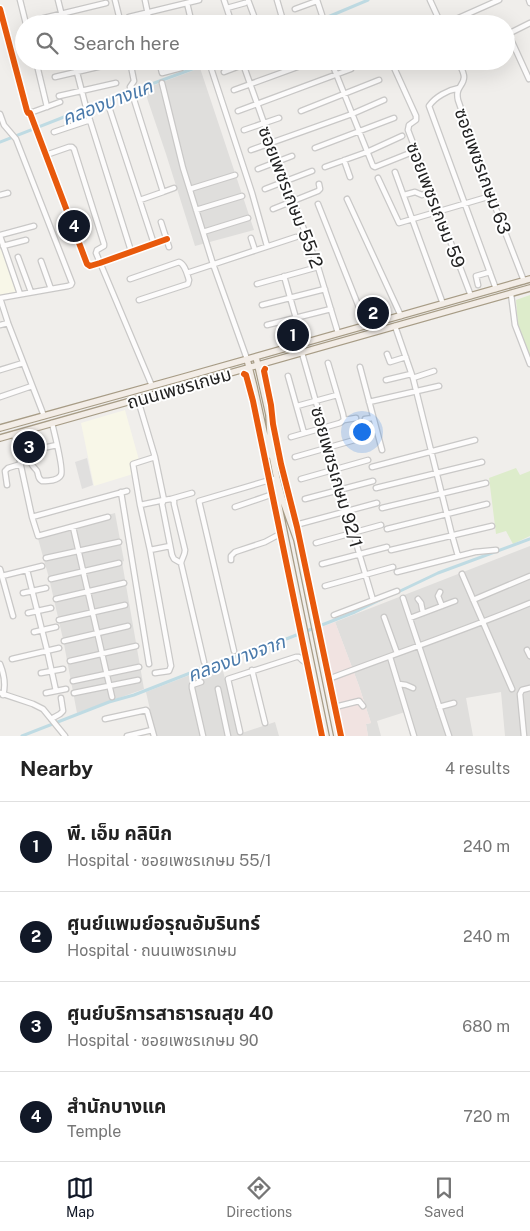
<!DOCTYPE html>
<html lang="en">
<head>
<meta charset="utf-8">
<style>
	body { margin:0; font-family:"Public Sans","Noto Sans Thai",sans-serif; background:#f6f6f6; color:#222 }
	.you { position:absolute; left:361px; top:431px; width:18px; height:18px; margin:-12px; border:4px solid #fff; border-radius:50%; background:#1a73e8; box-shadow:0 0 0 8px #1a73e833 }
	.badge { display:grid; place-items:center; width:32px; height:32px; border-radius:50%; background:#111827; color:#fff; font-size:16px; font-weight:700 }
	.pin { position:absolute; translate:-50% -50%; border:2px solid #fff; box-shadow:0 1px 5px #0006 }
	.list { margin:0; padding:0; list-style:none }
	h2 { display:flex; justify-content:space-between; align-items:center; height:65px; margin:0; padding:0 20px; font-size:21px }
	h2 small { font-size:16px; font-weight:400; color:#767676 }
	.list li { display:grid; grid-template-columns:32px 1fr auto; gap:15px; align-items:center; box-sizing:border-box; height:90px; padding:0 20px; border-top:1px solid #e0e0e0 }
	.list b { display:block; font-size:19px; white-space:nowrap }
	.list p { margin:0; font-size:16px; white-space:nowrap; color:#767676 }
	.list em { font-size:16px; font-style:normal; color:#767676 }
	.icon { flex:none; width:28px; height:28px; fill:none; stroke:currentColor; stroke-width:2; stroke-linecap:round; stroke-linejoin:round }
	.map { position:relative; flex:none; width:530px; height:736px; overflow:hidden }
	.search { position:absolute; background:#fff; box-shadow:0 5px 20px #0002; left:15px; right:15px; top:15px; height:55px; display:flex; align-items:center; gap:12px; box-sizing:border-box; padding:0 18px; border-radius:28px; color:#767676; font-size:19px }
	.sheet { height:425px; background:#fff }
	nav { display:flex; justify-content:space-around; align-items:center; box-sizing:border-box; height:70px; border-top:1px solid #e0e0e0; background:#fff; font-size:14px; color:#767676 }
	nav a { display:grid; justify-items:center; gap:2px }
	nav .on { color:#111827 }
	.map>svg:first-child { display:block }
	.residential { fill:#dfdedc }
	.commercial { fill:#f1e3e1 }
	.education { fill:#f8f7e8 }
	.grass { fill:#ddeccb }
	.parking { fill:#e0dfde }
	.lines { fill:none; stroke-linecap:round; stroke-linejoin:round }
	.canal { stroke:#bfdbe3; stroke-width:3 }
	.minor-casing { stroke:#c9c8c7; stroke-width:7 }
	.major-casing { stroke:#a79c86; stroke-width:8 }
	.minor { stroke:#fdfcfc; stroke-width:4.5 }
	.major { stroke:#f3ede7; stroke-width:5.5 }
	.cycleway-casing { stroke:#fff; stroke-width:9 }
	.cycleway { stroke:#e8590c; stroke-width:6 }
	.labels { text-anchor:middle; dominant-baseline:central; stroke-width:4; stroke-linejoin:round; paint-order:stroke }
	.street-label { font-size:18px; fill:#222; stroke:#fff }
	.water-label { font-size:19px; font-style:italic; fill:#4a7aab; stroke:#fff }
</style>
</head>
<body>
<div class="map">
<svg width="530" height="736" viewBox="0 0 530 736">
	<rect width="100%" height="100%" fill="#f0eeeb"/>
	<!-- residential -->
	<path class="residential" d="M200,68L254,230L195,246L166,154L144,89Z
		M115,513L124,561L122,562L144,689L77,713L63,639L49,578L37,535Z
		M530,546V736H505L501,692L466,698L473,736H410L405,712L377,721L381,736H368L366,724L371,723L359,686L335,622Z
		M221,663L239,734L275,722L279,736H156L146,692Z"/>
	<!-- commercial -->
	<path class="commercial" d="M335,622L359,686L371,723L366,724L368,736H341L319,628Z"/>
	<!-- education -->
	<path class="education" d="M3,249L18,293L0,297V250Z
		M125,410L139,460L131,462L133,474L94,486L81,423Z
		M35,434L40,456L22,460L18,439Z"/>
	<!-- grass -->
	<path class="grass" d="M530,295V357L518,325L516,300Z
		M516,468L520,475L530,471V536L513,544L506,531L496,534L489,478Z"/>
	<!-- parking -->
	<path class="parking" d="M87,458L93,485L82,489L75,462Z"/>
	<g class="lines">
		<!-- canal -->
		<path class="canal" d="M311,24L368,0
			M0,142L92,106L214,61
			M396,593L438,573L530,539
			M22,736L109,702L134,695L203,668L276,643L355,612L386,597"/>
		<!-- minor casing -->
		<g class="minor-casing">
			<path id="minor" d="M20,0L26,24
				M58,0L64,24
				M115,0L121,24
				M145,0L150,24
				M224,0L232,24
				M248,0L257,24
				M277,0L284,24
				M317,0L322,15
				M430,0L441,24
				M529,0L530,3
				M187,3L192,24
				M227,8L245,3
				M0,9L27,111L28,113H30L87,264L90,266L100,263L167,239
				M295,9L317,1
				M129,17L199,0
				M40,19L106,3
				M370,20L372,24
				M101,24L109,22
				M192,24L206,20
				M445,24L499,0
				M508,33L529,79
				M508,34L530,23
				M36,61L47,107
				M74,61L87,111L131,251
				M130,61L134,81L130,87L131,90L163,192L140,200
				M159,61L162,73L181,68
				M201,61V63
				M242,61L264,123L318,267L338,333
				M331,61L373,166L375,167L410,153
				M391,61L416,116V120L409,125L408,130L471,296
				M458,61C460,66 464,72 464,77C464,86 455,87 458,100L491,196L524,281
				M211,68L252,193L267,246
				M224,72L253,61
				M55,77L119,62
				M162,83L183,168L213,264L247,359
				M459,88C448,90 435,97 429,106L496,289
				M234,90L314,61
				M59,96L116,83
				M109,107L154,244
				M238,111L351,69
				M301,111L379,80
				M30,113L60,102
				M0,114L4,125L16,139L72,283L71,285L68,286L0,298
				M244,130L279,118
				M54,132L90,120
				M315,148L394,118
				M251,150L352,114L384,100
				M46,155L69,147H72L74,149L104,244V246L97,250L96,253L152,386
				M344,160L350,177
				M325,167L367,152L402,136
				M258,169L292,156
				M395,172L443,304
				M378,178L399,223L491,196
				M190,189L235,175
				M265,189L312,171
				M163,192L174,188
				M0,195L8,193
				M404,195L415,192L422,195L431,192
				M347,199L401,316
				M318,204L366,325
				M273,209L318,191L320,189L319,184
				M196,210L242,196
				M161,222L169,247
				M203,232L248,218
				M0,235L34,226
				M0,236L20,294
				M251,238L255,250
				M3,246L26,240
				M18,257L31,292
				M41,261L51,289
				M187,273L296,237
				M284,276L303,343
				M130,279L179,262C185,264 187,274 189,280L188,284L139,300
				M257,284L318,267
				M478,285L476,276L490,272
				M511,294L515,325L530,364
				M0,298L8,323L44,416
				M262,305L325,289
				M0,325L8,323
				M267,325L331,309
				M395,326L413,378L452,535L458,556
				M302,353L359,553L373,600
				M387,354L390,362L406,357
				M328,363L343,414L344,420
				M360,367L382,450
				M0,370L23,363
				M288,376L304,433
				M413,378L434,371
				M386,380L411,374
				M0,397L32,386
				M138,400L155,457L164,500L171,499L174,501V504L185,550C185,555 182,558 181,563L204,662
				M369,402L439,386
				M297,406L337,395
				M365,419L373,418
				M14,434L32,517L38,536L108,517
				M37,435L40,449
				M291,437L340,423L344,420L356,418
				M24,452L57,445
				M295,457L358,439
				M31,463C32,466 35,468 37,471C39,475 37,478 42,481C48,481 58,481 61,475C64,469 54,432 52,423
				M372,467L475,440
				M301,479L368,460
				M7,485L5,471L8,468L21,464
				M376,488L482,462
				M121,492L149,664
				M171,499L192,493
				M305,499L373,481
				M140,505L133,464L155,457
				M235,507L276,493
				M382,508L486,483
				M32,517L127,491
				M292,526L377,503
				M73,527L112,697
				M387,529L487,504
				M316,543L381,525
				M150,550L140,505L164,500L162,504L172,555L174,559L181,563
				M391,550L492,526
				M46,558L119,542
				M231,560V556L235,552L265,542L278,535L284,534
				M322,564L387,547
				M0,569L13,616
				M27,570L47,650L56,691
				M397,572L475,552L496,550
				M462,574L512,689
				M2,576L42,566
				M51,579L119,563
				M325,586L393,567
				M440,592L438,596L442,606
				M23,593L46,588
				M403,598L449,736
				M56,599L124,583
				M418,599L421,603L423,613
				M473,600L530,576
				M28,613L51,608
				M334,615L397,591
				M384,617L397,653
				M410,618L455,601
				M59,620L125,605
				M34,632L56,627
				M64,641L128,626
				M527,650L530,656
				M234,651L199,501L273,479
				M390,657L414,736
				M12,659L59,648
				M70,661L136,646
				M0,664C4,674 6,685 3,695
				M252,670L265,723
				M41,673L63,669
				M155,673L169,671L171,666L150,550L170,546
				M326,680C394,654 463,631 530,603
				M73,681L139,667
				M201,682L192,685V688L203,736
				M399,684L406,685L413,688
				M218,689L228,736
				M0,693L33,704L43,709L65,736
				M46,693L66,689
				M74,693L138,680
				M439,707L454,703
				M331,708L359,701L363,706
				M51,719L60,714L63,711L61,698
				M105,719L146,710L147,711L154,736
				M240,732L228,679L296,657H299C303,661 304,663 310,662
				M127,736L152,730
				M524,736L520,694L522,690L530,688"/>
		</g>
		<!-- major casing -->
		<g class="major-casing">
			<path id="major" d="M256,357L269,415L271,449L277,479L282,498L297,540L337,736
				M247,359L254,387L269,455
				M0,428L184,377L530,279
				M0,438L530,288
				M274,483L326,736"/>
		</g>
		<!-- minor -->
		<use href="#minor" class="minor"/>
		<!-- major -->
		<use href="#major" class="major"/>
		<!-- cycleway casing -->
		<g class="cycleway-casing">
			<path id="cycleway" d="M0,9L27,111L28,113H30L87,264L90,266L100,263L167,239
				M265,369L264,371L271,405L273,424L281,464L297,527L341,736
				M244,374L246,375L253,401L322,736"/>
		</g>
		<!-- cycleway -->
		<use href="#cycleway" class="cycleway"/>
	</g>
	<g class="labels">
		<!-- street labels -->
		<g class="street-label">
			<text transform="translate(483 171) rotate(70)">ซอยเพชรเกษม 63</text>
			<text transform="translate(291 197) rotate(69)">ซอยเพชรเกษม 55/2</text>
			<text transform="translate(436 205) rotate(69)">ซอยเพชรเกษม 59</text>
			<text transform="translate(179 388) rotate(-16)">ถนนเพชรเกษม</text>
			<text transform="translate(337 477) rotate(74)">ซอยเพชรเกษม 92/1</text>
		</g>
		<!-- water labels -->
		<g class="water-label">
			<text transform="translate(107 102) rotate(-21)">คลองบางแค</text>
			<text transform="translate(236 658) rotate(-20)">คลองบางจาก</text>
		</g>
	</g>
</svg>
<div class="you"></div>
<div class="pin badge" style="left:293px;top:335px">1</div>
<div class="pin badge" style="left:373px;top:313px">2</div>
<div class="pin badge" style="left:29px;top:447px">3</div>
<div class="pin badge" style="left:74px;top:226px">4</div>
<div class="search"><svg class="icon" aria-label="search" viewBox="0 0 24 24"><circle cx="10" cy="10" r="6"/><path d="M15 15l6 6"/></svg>Search here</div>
</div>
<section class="sheet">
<h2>Nearby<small>4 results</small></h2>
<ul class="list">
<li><span class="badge">1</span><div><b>พี. เอ็ม คลินิก</b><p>Hospital · ซอยเพชรเกษม 55/1</p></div><em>240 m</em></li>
<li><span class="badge">2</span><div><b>ศูนย์แพมย์อรุณอัมรินทร์</b><p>Hospital · ถนนเพชรเกษม</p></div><em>240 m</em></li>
<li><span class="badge">3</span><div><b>ศูนย์บริการสาธารณสุข 40</b><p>Hospital · ซอยเพชรเกษม 90</p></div><em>680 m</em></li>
<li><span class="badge">4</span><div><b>สำนักบางแค</b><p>Temple</p></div><em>720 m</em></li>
</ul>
</section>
<nav>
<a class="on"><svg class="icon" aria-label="map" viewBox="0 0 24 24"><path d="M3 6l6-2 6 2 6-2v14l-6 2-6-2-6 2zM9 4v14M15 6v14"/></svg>Map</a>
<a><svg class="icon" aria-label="directions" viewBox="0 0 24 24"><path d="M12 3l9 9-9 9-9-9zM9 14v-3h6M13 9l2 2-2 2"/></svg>Directions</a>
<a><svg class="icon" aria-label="saved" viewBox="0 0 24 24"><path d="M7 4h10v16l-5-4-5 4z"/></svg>Saved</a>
</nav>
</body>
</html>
